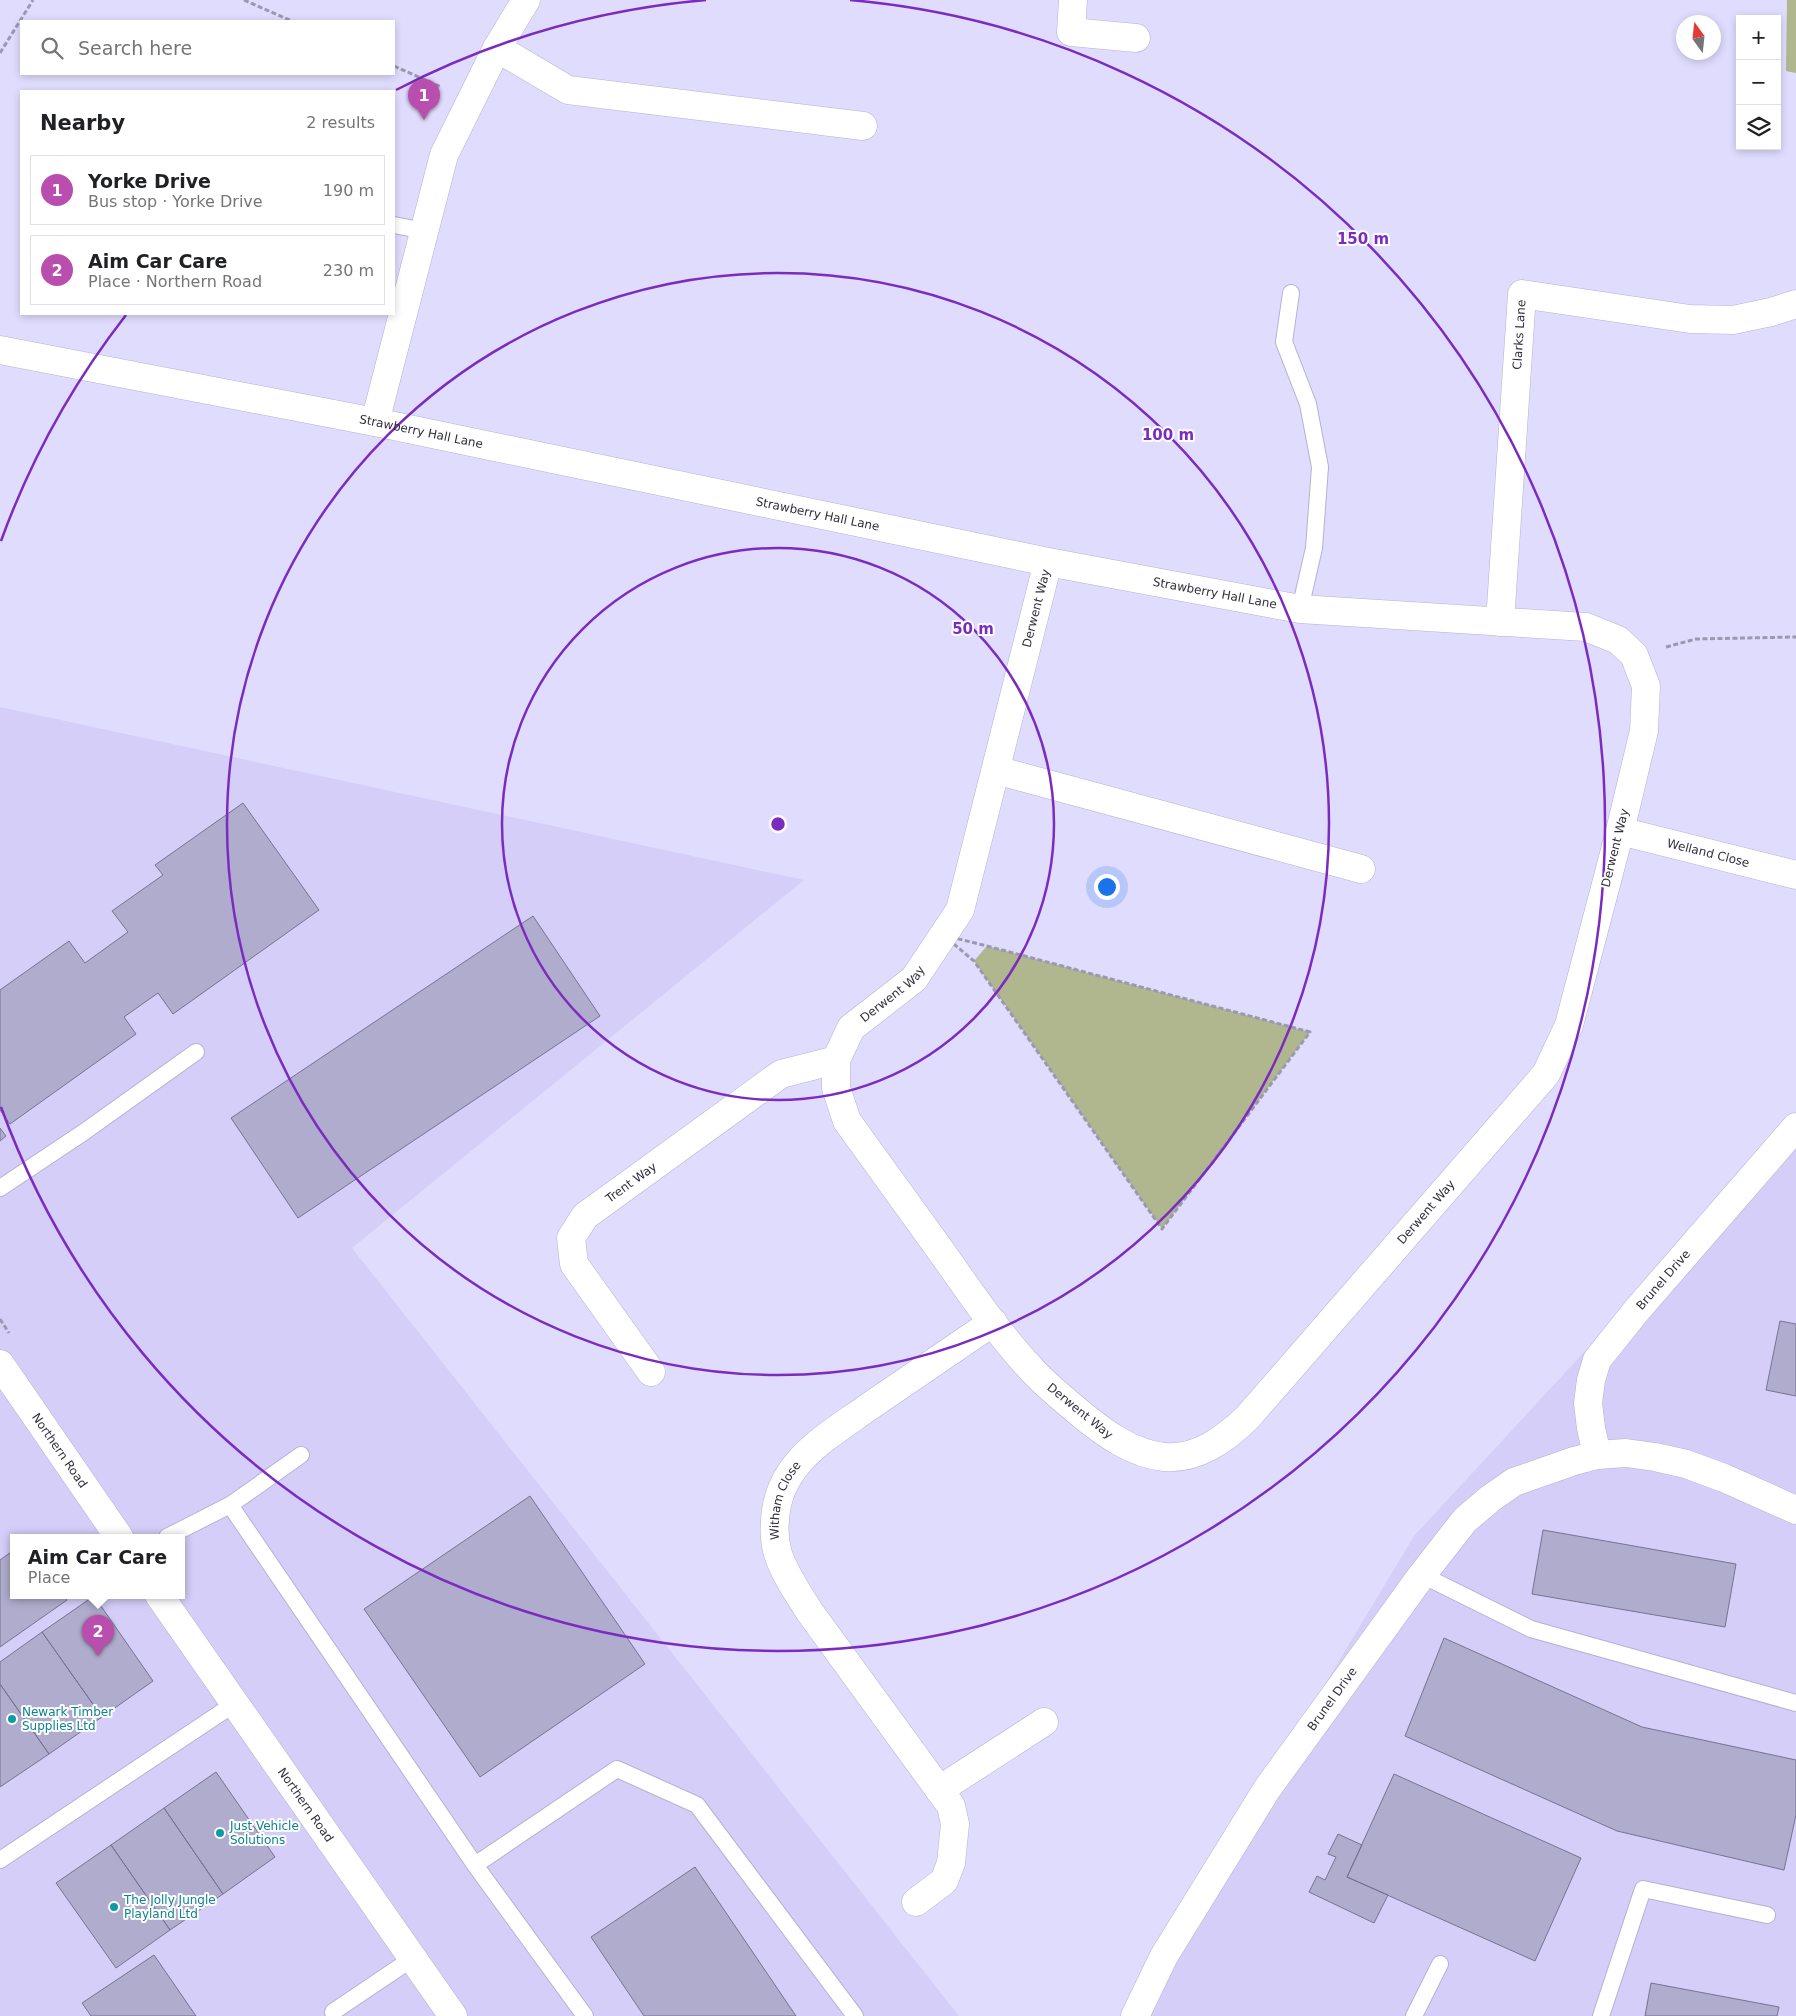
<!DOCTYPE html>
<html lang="en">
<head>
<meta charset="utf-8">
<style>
	body { margin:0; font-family:"DejaVu Sans",sans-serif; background:#f2f2f2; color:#202124 }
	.controls { position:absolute; right:15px; top:15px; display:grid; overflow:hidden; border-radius:0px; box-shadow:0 2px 8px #0003 }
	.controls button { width:45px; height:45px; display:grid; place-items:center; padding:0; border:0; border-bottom:1px solid #e0e0e0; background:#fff; color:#202124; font:25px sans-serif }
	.compass { position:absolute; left:1676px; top:15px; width:45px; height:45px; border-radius:50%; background:#fff; box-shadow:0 2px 8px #0003; rotate:345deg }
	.you { position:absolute; left:1106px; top:886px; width:18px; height:18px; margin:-12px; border:4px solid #fff; border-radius:50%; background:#1a73e8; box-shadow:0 0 0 8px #1a73e833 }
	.badge { display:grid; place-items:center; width:32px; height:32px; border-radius:50%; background:#b94eae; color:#fff; font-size:16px; font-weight:700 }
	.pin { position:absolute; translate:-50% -41px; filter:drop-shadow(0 1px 2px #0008) }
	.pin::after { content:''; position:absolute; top:26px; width:18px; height:15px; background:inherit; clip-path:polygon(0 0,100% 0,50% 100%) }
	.popup { position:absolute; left:10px; top:1534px; width:175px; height:65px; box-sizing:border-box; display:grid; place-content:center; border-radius:0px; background:#fff; filter:drop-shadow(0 1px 4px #0005); font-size:16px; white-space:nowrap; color:#757577 }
	.popup b { font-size:19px; color:#202124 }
	.popup::after { content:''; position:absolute; left:50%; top:100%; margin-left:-10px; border:10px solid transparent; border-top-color:#fff }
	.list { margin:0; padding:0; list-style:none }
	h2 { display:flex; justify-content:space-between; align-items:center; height:65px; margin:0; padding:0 20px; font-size:21px }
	h2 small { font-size:16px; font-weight:400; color:#757577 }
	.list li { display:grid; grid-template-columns:32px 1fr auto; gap:15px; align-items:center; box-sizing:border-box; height:70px; margin:0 10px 10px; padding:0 10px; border:1px solid #e0e0e0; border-radius:0px }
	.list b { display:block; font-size:19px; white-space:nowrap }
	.list p { margin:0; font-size:16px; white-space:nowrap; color:#757577 }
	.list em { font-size:16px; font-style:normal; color:#757577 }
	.icon { flex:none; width:28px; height:28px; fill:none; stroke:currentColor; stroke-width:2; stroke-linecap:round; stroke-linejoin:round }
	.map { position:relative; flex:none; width:1796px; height:2016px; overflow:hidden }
	.search { position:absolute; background:#fff; box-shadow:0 2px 8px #0003; left:20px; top:20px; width:375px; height:55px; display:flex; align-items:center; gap:12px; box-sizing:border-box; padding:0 18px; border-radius:0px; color:#757577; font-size:19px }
	.panel { position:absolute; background:#fff; box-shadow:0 2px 8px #0003; left:20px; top:90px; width:375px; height:225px; border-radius:0px }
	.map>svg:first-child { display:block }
	.built { fill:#d4cef8; fill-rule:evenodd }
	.green { fill:#b0b68e }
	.building { fill:#b0accd; stroke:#777392 }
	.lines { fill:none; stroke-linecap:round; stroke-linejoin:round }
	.service-casing { stroke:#b5b1d2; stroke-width:18 }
	.minor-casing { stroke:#b5b1d2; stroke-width:29 }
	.tertiary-casing { stroke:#b5b1d2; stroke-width:29 }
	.path { stroke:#9b98b2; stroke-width:3; stroke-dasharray:5 2.5; stroke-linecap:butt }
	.service { stroke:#fff; stroke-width:16 }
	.minor { stroke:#fff; stroke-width:28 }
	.tertiary { stroke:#fff; stroke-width:28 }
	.ring { fill:none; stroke:#7b2cbf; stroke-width:2.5 }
	.culture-dot { fill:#0f9aa8; stroke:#fff; stroke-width:2 }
	.labels { text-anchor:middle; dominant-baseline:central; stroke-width:4; stroke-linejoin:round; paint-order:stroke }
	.street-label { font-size:12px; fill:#312f3c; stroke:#fff }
	.culture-label { font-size:12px; fill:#0d838f; stroke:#fff; text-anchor:start }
	.centre { fill:#7b2cbf; stroke:#fff; stroke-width:2.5 }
	.ring-label { font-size:15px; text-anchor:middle; font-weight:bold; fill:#7b2cbf; stroke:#fff; stroke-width:4; stroke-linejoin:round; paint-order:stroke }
</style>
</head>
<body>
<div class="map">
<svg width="1796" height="2016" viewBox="0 0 1796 2016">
	<rect width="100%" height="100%" fill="#e0dcfe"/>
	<!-- built -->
	<path class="built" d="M0,707L804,880L352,1248L959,2016H0ZM14,1537H182V1595H14Z
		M1796,1123V2016H1126L1414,1536Z"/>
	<!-- green -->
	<path class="green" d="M1787,0H1796V73L1786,71Z
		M987,946L1310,1032L1162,1229L974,961Z"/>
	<!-- building -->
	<path class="building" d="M243,803L319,910L173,1014L158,993L124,1017L136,1034L10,1124L0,1110V990L69,941L85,963L128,932L112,911L163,875L155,865Z
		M533,916L600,1016L298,1218L231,1118Z
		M0,1128L6,1136L0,1141Z
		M1780,1321L1796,1324V1396L1766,1390Z
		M530,1496L645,1664L480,1777L364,1609Z
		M1543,1530L1736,1564L1725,1627L1532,1594Z
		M14,1550V1595H63L67,1600L0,1647V1560Z
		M94,1596L153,1681L102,1717L42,1632Z
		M42,1632L102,1717L49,1754L0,1684V1662Z
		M1444,1638L1642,1727L1796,1760V1815L1784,1870L1617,1831L1405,1736Z
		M0,1684L49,1754L0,1787Z
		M216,1772L275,1857L223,1894L164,1808Z
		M1394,1774L1581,1858L1535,1961L1347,1877Z
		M164,1808L223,1894L170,1930L111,1845Z
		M1338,1834L1362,1845L1347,1877L1388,1895L1374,1923L1309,1892L1317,1876L1325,1880L1336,1857L1328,1854Z
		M111,1845L170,1930L116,1968L56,1883Z
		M695,1867L796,2016H644L591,1937Z
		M154,1955L196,2016H91L82,2003Z
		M1651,1983L1779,2007L1777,2016H1645Z"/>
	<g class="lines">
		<!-- service casing -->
		<g class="service-casing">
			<path id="service" d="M394,225L424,231
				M1291,293L1284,342L1308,404L1320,467L1314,548L1300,609
				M0,1188L84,1132L196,1052
				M230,1505L301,1455
				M167,1537L230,1505L475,1865L585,2016
				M1422,1575L1531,1629L1796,1703
				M0,1860L234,1704
				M475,1865L617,1769L697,1805L855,2016
				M333,2012L413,1958
				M1414,2016L1440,1964
				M1601,2016L1643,1889L1767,1915"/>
		</g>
		<!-- minor casing -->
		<g class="minor-casing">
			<g id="minor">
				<path d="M1073,0L1071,32L1136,38"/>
				<path d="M497,48L568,90L863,126"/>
				<path id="s1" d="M0,350L375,422L1048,562L1300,609L1586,627L1618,640L1634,655L1646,686L1644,731L1620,831L1569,1025L1546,1074L1247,1418C1225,1439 1197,1460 1164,1457C1133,1454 1104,1433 1081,1414C1064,1400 1047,1386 1033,1371C997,1333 968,1289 938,1247C908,1205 877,1163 847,1121L836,1088V1060L851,1028L914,979L960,910L1048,562"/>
				<path d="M375,422L444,155L497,48L526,0"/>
				<path id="s2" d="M1500,622L1522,294L1690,319L1733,320L1771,312L1796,304"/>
				<path d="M996,770L1361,869"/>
				<path id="s3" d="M1620,831L1796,875"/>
				<path id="s4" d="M651,1372L574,1264L571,1238L585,1216L781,1074L836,1060"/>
				<path id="s5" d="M1597,1455L1591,1428L1588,1403L1591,1380L1597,1360L1637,1310L1796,1127"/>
				<path d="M939,1790L1044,1722"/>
				<path id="s6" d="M916,1902L944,1881L951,1863L955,1824L951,1806L809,1611C798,1593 785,1575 778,1554C775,1544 774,1531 775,1520C778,1462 827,1437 870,1406C911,1378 952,1350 993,1322"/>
				<path id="s7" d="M1135,2016L1164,1956L1267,1789L1422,1575L1465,1520L1491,1498L1514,1482L1574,1461L1597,1455L1626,1453L1655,1457L1686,1464L1724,1478L1796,1510"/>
			</g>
		</g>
		<!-- tertiary casing -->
		<g class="tertiary-casing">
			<g id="tertiary">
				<path id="s8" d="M0,1364L119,1537"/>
				<path id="s9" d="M159,1595L453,2016"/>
			</g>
		</g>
		<!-- path -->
		<path class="path" d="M244,0L292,21
			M0,53L33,0
			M394,66L441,87
			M1666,647L1696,639L1796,637
			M943,935L987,946L1310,1032L1162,1229L974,961Z
			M0,1319L9,1333"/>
		<!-- service -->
		<use href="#service" class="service"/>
		<!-- minor -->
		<use href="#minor" class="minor"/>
		<!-- tertiary -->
		<use href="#tertiary" class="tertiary"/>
	</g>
	<!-- distance rings -->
	<g class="ring">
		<circle cx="778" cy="824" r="276"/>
		<circle cx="778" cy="824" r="551"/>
		<path d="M1 541A827 827 0 0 1 126 315M396 90A827 827 0 0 1 706 0M850 0A827 827 0 1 1 1 1107"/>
	</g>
	<!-- markers -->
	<g class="culture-dot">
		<circle cx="12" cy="1719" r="5"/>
		<circle cx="220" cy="1833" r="5"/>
		<circle cx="114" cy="1907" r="5"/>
	</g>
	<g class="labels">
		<!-- street labels -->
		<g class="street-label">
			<text stroke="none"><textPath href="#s2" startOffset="288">Clarks Lane</textPath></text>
			<text stroke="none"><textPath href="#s1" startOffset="429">Strawberry Hall Lane</textPath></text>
			<text stroke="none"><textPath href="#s1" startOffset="834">Strawberry Hall Lane</textPath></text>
			<text stroke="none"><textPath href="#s1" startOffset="1239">Strawberry Hall Lane</textPath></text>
			<text stroke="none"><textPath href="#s1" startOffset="3698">Derwent Way</textPath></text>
			<text transform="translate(1615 848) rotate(-76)">Derwent Way</text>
			<text stroke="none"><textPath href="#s3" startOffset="91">Welland Close</textPath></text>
			<text stroke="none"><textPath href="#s1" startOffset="3278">Derwent Way</textPath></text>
			<text stroke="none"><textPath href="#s4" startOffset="242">Trent Way</textPath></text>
			<text transform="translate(1426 1212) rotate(-49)">Derwent Way</text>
			<text stroke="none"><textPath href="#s5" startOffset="201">Brunel Drive</textPath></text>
			<text transform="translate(1080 1411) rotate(39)">Derwent Way</text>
			<text stroke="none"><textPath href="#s8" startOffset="105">Northern Road</textPath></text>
			<text stroke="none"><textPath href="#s6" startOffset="474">Witham Close</textPath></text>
			<text stroke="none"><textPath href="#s7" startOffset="374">Brunel Drive</textPath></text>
			<text stroke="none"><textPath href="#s9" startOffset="256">Northern Road</textPath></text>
		</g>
		<!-- culture labels -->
		<g class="culture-label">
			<text x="22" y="1712">Newark Timber<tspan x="22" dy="14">Supplies Ltd</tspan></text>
			<text x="230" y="1826">Just Vehicle<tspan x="230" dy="14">Solutions</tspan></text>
			<text x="124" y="1900">The Jolly Jungle<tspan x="124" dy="14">Playland Ltd</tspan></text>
		</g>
	</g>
	<circle cx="778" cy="824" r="8" class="centre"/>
	<g class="ring-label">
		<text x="1363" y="244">150 m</text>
		<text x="1168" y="440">100 m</text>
		<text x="973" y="634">50 m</text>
	</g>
</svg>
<div class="controls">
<button>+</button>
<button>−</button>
<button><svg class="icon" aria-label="layers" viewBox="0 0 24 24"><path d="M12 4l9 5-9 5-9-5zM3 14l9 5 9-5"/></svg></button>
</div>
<svg class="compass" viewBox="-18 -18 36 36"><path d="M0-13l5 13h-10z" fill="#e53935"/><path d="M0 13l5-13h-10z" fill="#757577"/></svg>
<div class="you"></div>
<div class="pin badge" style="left:424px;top:120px">1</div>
<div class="pin badge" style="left:98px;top:1656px">2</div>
<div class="popup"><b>Aim Car Care</b>Place</div>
<div class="search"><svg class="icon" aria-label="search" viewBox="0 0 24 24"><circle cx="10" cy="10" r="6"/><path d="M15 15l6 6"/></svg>Search here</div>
<section class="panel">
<h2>Nearby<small>2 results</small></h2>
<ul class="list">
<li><span class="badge">1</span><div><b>Yorke Drive</b><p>Bus stop · Yorke Drive</p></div><em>190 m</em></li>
<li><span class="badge">2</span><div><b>Aim Car Care</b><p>Place · Northern Road</p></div><em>230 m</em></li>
</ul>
</section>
</div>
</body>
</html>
